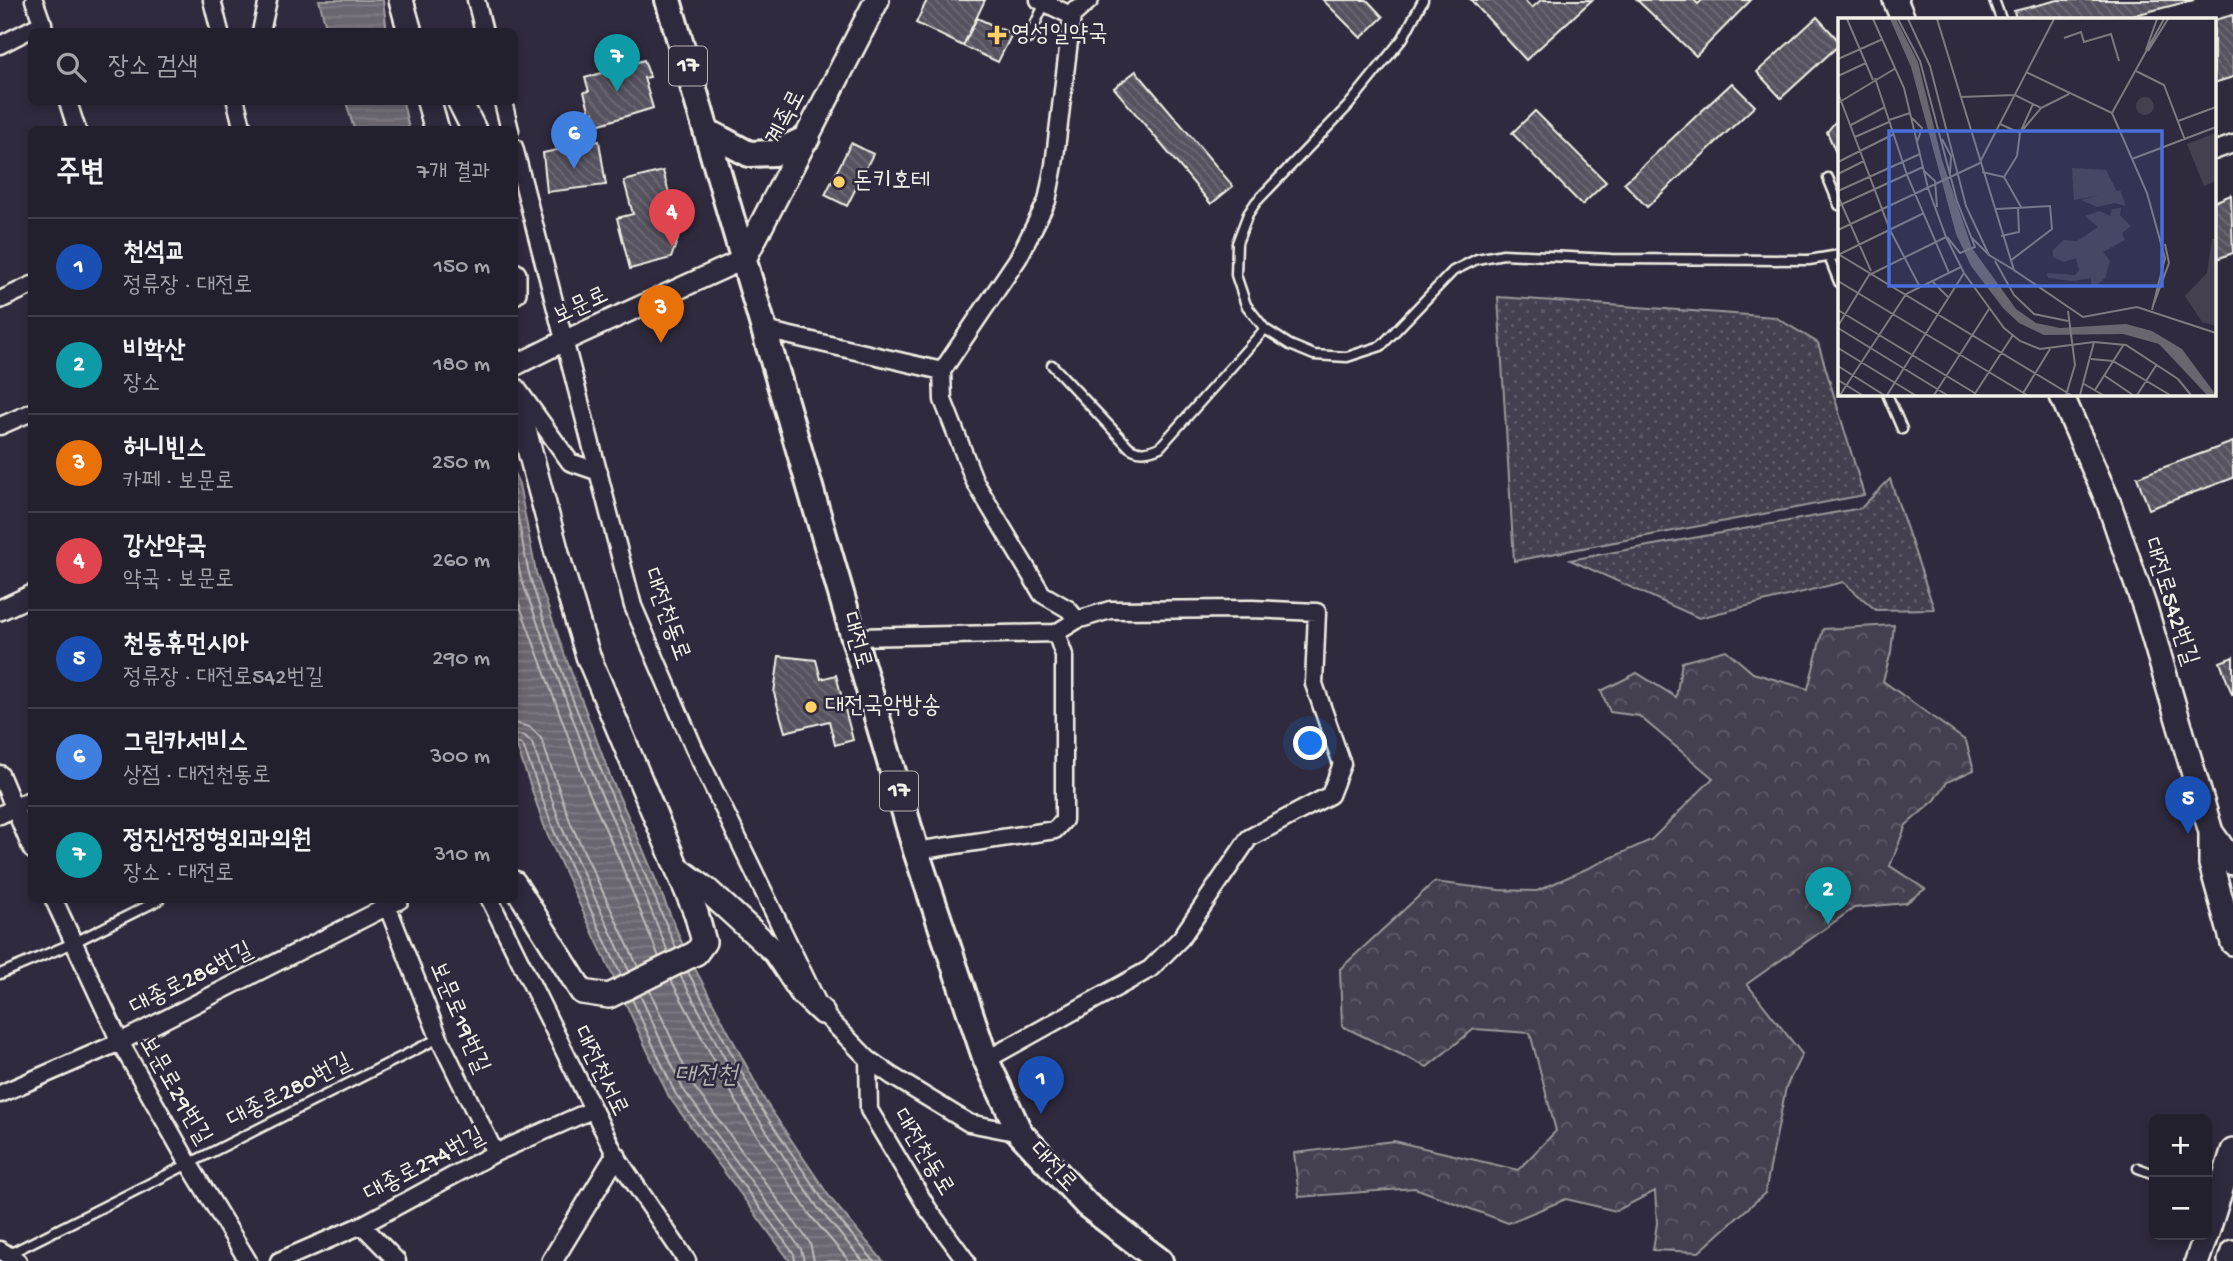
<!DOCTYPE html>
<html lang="ko">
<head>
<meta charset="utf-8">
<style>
	body { margin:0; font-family:"Gochi Hand","Poor Story",sans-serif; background:#2f2d3a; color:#f1f3f6 }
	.controls { position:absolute; right:21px; bottom:21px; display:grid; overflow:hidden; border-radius:10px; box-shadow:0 4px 10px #0003 }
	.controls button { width:63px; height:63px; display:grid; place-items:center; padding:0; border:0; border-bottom:2px solid #403e4a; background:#23202e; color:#f1f3f6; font:35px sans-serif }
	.you { position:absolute; left:1311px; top:744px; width:24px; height:24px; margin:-18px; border:5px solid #fff; border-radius:50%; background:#1a73e8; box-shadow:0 0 0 10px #1a73e833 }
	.badge { display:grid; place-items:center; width:46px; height:46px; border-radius:50%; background:#ffd166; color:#fff; font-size:23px; font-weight:700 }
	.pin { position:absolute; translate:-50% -58px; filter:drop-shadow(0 2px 4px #0008) }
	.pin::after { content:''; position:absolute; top:37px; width:24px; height:21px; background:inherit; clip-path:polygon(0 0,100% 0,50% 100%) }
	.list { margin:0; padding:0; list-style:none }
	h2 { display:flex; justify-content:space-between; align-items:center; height:91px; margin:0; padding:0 28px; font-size:30px }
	h2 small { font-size:23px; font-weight:400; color:#a3a3aa }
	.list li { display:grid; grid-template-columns:46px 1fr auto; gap:21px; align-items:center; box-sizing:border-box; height:98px; padding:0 28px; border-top:2px solid #403e4a }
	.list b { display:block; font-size:26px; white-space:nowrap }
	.list p { margin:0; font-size:23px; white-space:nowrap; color:#a3a3aa }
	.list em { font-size:23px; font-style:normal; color:#a3a3aa }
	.icon { flex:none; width:38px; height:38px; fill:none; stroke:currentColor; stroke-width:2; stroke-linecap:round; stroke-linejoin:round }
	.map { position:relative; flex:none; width:2233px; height:1261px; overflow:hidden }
	.search { position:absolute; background:#23202e; box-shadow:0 4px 10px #0003; left:28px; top:28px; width:490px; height:77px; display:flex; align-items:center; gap:18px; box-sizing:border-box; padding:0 24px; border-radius:10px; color:#a3a3aa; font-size:26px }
	.panel { position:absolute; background:#23202e; box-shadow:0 4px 10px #0003; left:28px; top:126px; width:490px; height:777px; border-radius:10px }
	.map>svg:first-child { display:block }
	.green { fill:url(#green-dots); stroke:#9c989c; stroke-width:2 }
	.forest { fill:url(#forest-crowns); stroke:#9c989c; stroke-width:2 }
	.water { fill:url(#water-rules); stroke:#a19ea0; stroke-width:2 }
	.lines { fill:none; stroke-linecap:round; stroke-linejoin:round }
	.shore { stroke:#bdb9b8; stroke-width:2 }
	.building { fill:url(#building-back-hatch); stroke:#f4f1e8; stroke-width:2 }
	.service-casing { stroke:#f4f1e8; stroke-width:13 }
	.minor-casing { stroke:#f4f1e8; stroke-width:21 }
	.tertiary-casing { stroke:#f4f1e8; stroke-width:24 }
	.secondary-casing { stroke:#f4f1e8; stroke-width:28 }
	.primary-casing { stroke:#f4f1e8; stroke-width:30 }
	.service { stroke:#2f2a3d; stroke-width:8 }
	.minor { stroke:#2f2a3d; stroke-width:16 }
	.tertiary { stroke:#2f2a3d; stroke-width:19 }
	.secondary { stroke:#2f2a3d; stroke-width:23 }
	.primary { stroke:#2f2a3d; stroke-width:24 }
	.poi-dot { fill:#ffd166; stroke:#2f2a3d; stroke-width:2.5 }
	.labels { text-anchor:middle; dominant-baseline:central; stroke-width:5; stroke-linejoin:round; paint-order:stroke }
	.shield { fill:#2f2a3d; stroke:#b9b5b5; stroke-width:2 }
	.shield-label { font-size:23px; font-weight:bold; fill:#f4f1e8 }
	.poi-label { font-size:24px; fill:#f4f1e8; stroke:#2f2a3d; text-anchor:start }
	.street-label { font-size:24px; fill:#f4f1e8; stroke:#2f2a3d }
	.water-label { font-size:26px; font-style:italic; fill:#b6b2b2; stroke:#2f2a3d }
	.inset-road { fill:none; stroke:#7e7a81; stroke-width:2 }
	.view { fill:#486fdb; fill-opacity:0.15; stroke:#486fdb; stroke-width:3.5 }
	.inset-edge { fill:none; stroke:#f4f1e8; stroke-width:3.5 }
</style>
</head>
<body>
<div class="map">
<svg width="2233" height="1261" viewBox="0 0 2233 1261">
	<defs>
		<pattern id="green-dots" width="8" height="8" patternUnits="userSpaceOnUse" patternTransform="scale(1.75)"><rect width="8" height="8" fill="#454050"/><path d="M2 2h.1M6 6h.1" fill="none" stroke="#605c69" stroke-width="1.8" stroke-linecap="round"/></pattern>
		<pattern id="forest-crowns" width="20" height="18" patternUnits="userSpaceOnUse" patternTransform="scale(1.75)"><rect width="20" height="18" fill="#454050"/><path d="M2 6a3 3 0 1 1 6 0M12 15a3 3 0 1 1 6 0" fill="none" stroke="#605c69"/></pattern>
		<pattern id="water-rules" width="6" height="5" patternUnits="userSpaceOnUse" patternTransform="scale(1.75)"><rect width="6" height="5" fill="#6a6670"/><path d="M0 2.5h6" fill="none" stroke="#807c84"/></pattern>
		<pattern id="building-back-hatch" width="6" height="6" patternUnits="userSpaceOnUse" patternTransform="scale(1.75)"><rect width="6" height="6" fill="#56525f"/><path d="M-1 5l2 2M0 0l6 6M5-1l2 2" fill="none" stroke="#6f6b76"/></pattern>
	</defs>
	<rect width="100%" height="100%" fill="#2f2a3d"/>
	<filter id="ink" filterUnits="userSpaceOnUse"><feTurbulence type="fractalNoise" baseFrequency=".0143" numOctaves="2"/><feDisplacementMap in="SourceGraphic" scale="14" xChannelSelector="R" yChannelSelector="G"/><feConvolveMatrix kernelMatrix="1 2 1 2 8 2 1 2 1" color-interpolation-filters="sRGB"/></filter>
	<g filter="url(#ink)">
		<!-- green -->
		<path class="green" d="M1498,297L1775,317L1818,343L1864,495L1514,561Z
			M1890,479L1934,609L1876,610L1843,582L1699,618L1570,560L1861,508Z"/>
		<!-- forest -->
		<path class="forest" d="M1894,625L1891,652L1883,681L1966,741L1974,770L1947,782L1935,800L1906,825L1890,866L1925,889L1906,903L1854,908L1747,984L1802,1054L1786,1087L1765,1193L1699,1252L1653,1250L1657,1223L1655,1191L1616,1211L1566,1199L1508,1223L1415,1188L1299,1197L1294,1153L1394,1141L1518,1170L1556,1131L1530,1033L1474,1029L1427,1067L1342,1026L1340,969L1434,882L1499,890L1537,891L1651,840L1713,778L1639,716L1610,712L1601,691L1637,673L1676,697L1682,662L1726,650L1753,673L1808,689L1823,629Z"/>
		<!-- water -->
		<path class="water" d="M319,0H383L387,31H327Z
			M346,102H403L409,129H354Z
			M514,473L519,484L536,573L564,653L612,781L642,847L684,948L765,1101L831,1199L883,1261H790L669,1097L547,834L515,741Z"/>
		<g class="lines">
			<!-- shore -->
			<path class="shore" d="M514,498C520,524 523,551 530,577C569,704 625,825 676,948
				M514,544L521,578L598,787L628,853L668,952
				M514,590L588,790L618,857L659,957
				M514,723L530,727L541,738L571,824L638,967
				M514,734L525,736L532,743L562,828L629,971
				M514,743L521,744L524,748L554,831L621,975
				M688,972L759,1105L825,1203L874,1261
				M680,975L752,1109L818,1208L863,1261
				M671,980L743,1114L810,1215L849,1261
				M650,991L692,1084L810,1243L814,1261
				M640,995L683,1089L801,1249L804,1261
				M632,999L675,1093L794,1254L795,1261"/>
		</g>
		<!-- building -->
		<path class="building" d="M927,0H985L963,46L916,23Z
			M1323,0H1367L1383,17L1361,38Z
			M1471,0H1524L1532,8L1541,0H1592L1526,60Z
			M1637,0H1694L1698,4L1702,0H1751L1696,56Z
			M2058,0H2194L2119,19H2016L2014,11Z
			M2233,15V77L2214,83V20Z
			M1817,17L1839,41V45L1781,98L1757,72Z
			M977,18L1012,34L998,62L963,46Z
			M644,60L650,77L644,78L653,108L597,125L593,112L590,113L584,92L589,91L585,78Z
			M1136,71L1233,186L1211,204L1114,88Z
			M1732,83L1755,106L1647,207L1624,183Z
			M1535,111L1606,182L1582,205L1512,133Z
			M1839,117V160L1827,132Z
			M599,141L606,185L547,192L543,153Z
			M851,143L873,154L847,206L825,195Z
			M663,171L680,233L671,258L630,269L617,218L633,214L624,181Z
			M2231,195L2233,253L2214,260V202Z
			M2233,442V478L2149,509L2137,477Z
			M779,656L816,660L821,679L836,675L853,740L835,745L829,721L785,732L774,693Z
			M2233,657V694H2232L2220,662Z"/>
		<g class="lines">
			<!-- service casing -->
			<g class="service-casing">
				<path id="service" d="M1423,0L1403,38L1348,106L1256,202L1248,214L1237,243L1236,275L1246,305L1265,329L1290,345L1314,355L1347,357L1381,346L1453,271L1477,259L1503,254L1611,259L1809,260L1839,255
					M1994,0L2001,19
					M1028,39L1045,3
					M1828,178L1839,205
					M1829,257L1839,282
					M1052,365L1129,447C1139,454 1148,452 1160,447L1265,329
					M1887,394L1902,429
					M0,974L73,943L159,900
					M2138,1168L2154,1174
					M7,1255L439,1038"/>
			</g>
			<!-- minor casing -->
			<g class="minor-casing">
				<path id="minor" d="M34,0L45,31
					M212,0L220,32
					M476,0L484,32
					M1039,0L1072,16L1075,9
					M261,32L268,0
					M0,45L43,23
					M68,102L77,130
					M236,102L243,130
					M503,102L510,130
					M514,147L633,606L694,748L822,1012L868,1059L892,1076L969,1123L1020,1133
					M2214,151L2233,144
					M0,300L32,285
					M765,330L942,371
					M516,387L570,462L599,472
					M0,426L32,412
					M1077,620L1068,609L1042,594L975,482L943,400L942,371L1019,257L1047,201L1054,165L1072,16L1090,0
					M854,637L1056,633L1077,620L1110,610L1252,609L1317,612L1314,684L1342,764L1330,795L1249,838L1181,938L1150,969L986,1060
					M0,774L32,850
					M0,815L32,799
					M916,851L1055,830L1064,820V655L1056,633
					M54,900L120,1042L189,1164L248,1261
					M385,900L439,1038L495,1153
					M490,900L616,1156L687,1261
					M868,1059L869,1110L928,1209L966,1261
					M0,1094L120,1042L400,900
					M362,1225L397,1261
					M0,1250L18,1261
					M279,1261L362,1225L495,1153L592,1110"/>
			</g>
			<!-- tertiary casing -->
			<g class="tertiary-casing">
				<path id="tertiary" d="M514,366L564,341L744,259
					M0,610L32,595
					M552,1261L616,1156"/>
			</g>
			<!-- secondary casing -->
			<g class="secondary-casing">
				<path id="secondary" d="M401,0L410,32
					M1895,0L1903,19
					M429,102L437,130
					M460,102L474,130
					M744,259L877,0
					M514,275V292
					M514,392L560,564L588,656L696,913L704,942L696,953L609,996L582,992L514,883
					M2061,394L2108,501L2146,611L2211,832V864L2233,943
					M2211,832L2233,863
					M677,868L707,890L775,952L802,993L822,1012
					M2207,1233L2233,1151
					M2197,1261L2206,1235
					M2230,1261L2233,1252"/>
			</g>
			<!-- primary casing -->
			<g class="primary-casing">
				<path id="primary" d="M668,0L916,851L986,1060L1020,1133L1087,1205L1160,1261
					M708,132L749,154L775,153L807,138"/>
			</g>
			<!-- service -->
			<use href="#service" class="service"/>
			<!-- minor -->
			<use href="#minor" class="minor"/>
			<!-- tertiary -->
			<use href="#tertiary" class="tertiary"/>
			<!-- secondary -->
			<use href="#secondary" class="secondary"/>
			<!-- primary -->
			<use href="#primary" class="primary"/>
		</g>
	</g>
	<!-- markers -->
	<g class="poi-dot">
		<path d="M993.5 24.5h7v7h7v7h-7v7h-7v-7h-7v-7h7z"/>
		<circle cx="839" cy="182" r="7"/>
		<circle cx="811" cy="707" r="7"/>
	</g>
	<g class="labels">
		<!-- shield labels -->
		<g class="shield">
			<rect x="669" y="46.5" width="38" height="39" rx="5"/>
			<rect x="880" y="771.5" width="38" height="39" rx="5"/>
		</g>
		<g class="shield-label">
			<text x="688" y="66">17</text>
			<text x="899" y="791">17</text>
		</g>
		<!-- poi labels -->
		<g class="poi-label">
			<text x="1011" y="35">영성일약국</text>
			<text x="853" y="182">돈키호테</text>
			<text x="825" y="707">대전국악방송</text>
		</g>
		<!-- street labels -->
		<g class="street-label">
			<text transform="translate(787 118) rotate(-63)">계족로</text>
			<text transform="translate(581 307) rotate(-25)">보문로</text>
			<text transform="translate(2169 602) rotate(72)">대전로542번길</text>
			<text transform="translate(665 615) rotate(70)">대전천동로</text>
			<text transform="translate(855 641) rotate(74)">대전로</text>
			<text transform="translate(192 980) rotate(-27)">대종로286번길</text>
			<text transform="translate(458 1018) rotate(67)">보문로19번길</text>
			<text transform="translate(599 1072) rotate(64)">대전천서로</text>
			<text transform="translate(174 1091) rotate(60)">보문로29번길</text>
			<text transform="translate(290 1092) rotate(-27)">대종로280번길</text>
			<text transform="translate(922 1153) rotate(59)">대전천동로</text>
			<text transform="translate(425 1166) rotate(-28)">대종로274번길</text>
			<text transform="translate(1052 1168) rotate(47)">대전로</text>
		</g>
		<!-- water labels -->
		<g class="water-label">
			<text x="706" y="1077">대전천</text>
		</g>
	</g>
	<!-- overview -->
	<g transform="translate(1838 18)">
		<rect width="378" height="378" fill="#2f2a3d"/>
		<path d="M378,115V163L366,168L349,126ZM234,150L268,152L279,174L236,182ZM282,172L288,188L276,185L259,189L243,182Z" fill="#454050"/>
		<path d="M283,190L282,197L293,208L284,215L287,222L265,234L272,243L267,260L259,267H253V260L236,263L210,260L209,255L237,257L241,252L238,240L226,244L215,239V232L226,222L239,223L260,209L247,198L262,193L272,198L274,191ZM374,221H378V308L364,304L347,278L369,255Z" fill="#454050"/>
		<path d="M298 88a9 9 0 1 1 18 0a9 9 0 1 1-18 0Z" fill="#454050"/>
		<path d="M52,1H58L80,44L104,142L134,230L178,291L198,305L222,310L288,306L314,313L344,331L378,377H369L321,326L285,316L206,317L181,305L165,290L133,248L118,216L73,49Z" fill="#6a6670"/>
		<path class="inset-road" d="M9,1L35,62M35,1L66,70L90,170L108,219L126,255L166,310L182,323L202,331L256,324L288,327L340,361L353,377M60,1L82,43L119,183L137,229L122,235L109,219M70,1L92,48L128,188L151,237L176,252M99,1L176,252L245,299L299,289L378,315M226,20L243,14L246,24L273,16L281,43M308,32L319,1M310,33L330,1M0,41L45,21M298,53L326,67L347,122M188,54L274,95L309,175L327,240L314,292M0,58L28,45M37,60L69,157L111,255M0,75L52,212L82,269M122,79L177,77L203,90M0,85L58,50M274,95L326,1M74,100L84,110L79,124M51,102L72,95M340,103L378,89M162,106L182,115L195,86M13,107L47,89M17,119L51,104M104,121L113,138L112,155M294,141L378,109M0,144L56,116M142,144L216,1M86,153L97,163L99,189M144,154L166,159M0,156L26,143M0,173L82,136M0,178L33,253M0,188L85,149M183,189L166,159L179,138L182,115L203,90L231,76M158,191L212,188L214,211L172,243M0,212L142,145M163,218L181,214L180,191M134,220L151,237M0,236L233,377M2,236L86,195M157,243L176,277L196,296L230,303M0,263L189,377M95,264L111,280M315,288L331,245L327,226M0,292L140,377M0,308L31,257L108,219M0,310L109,377M0,330L77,377M253,341L275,343L332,377M0,348L46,377M267,358L295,377M0,362L24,377M246,366L265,377M257,372L286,326M2,377L68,276L123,249M49,377L126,255M96,377L151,291M136,377L175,317M184,377L212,331M228,377L237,347L230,293M242,377L256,324M299,377L319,346"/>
		<path class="view" d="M51,113H324V268H51Z"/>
		<rect width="378" height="378" class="inset-edge"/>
	</g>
</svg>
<div class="controls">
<button>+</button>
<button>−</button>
</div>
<div class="you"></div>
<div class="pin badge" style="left:1041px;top:1114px;background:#1a4fb4">1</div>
<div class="pin badge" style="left:1828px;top:925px;background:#0f9aa8">2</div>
<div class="pin badge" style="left:661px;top:343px;background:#e8710a">3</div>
<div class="pin badge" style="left:672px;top:247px;background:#e0444e">4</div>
<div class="pin badge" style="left:2188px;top:834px;background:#1a4fb4">5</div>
<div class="pin badge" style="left:574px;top:169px;background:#3f7fe0">6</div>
<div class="pin badge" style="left:617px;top:92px;background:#0f9aa8">7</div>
<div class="search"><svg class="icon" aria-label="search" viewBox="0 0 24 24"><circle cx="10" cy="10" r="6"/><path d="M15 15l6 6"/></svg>장소 검색</div>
<section class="panel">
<h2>주변<small>7개 결과</small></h2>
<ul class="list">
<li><span class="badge" style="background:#1a4fb4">1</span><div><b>천석교</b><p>정류장 · 대전로</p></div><em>150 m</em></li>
<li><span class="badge" style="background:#0f9aa8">2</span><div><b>비학산</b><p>장소</p></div><em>180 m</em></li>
<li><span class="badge" style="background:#e8710a">3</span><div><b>허니빈스</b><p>카페 · 보문로</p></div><em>250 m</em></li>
<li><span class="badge" style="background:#e0444e">4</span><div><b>강산약국</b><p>약국 · 보문로</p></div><em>260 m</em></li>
<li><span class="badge" style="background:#1a4fb4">5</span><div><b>천동휴먼시아</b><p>정류장 · 대전로542번길</p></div><em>290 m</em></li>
<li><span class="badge" style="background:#3f7fe0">6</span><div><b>그린카서비스</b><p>상점 · 대전천동로</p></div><em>300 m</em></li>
<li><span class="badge" style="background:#0f9aa8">7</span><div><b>정진선정형외과의원</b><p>장소 · 대전로</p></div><em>310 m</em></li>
</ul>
</section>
</div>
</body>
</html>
